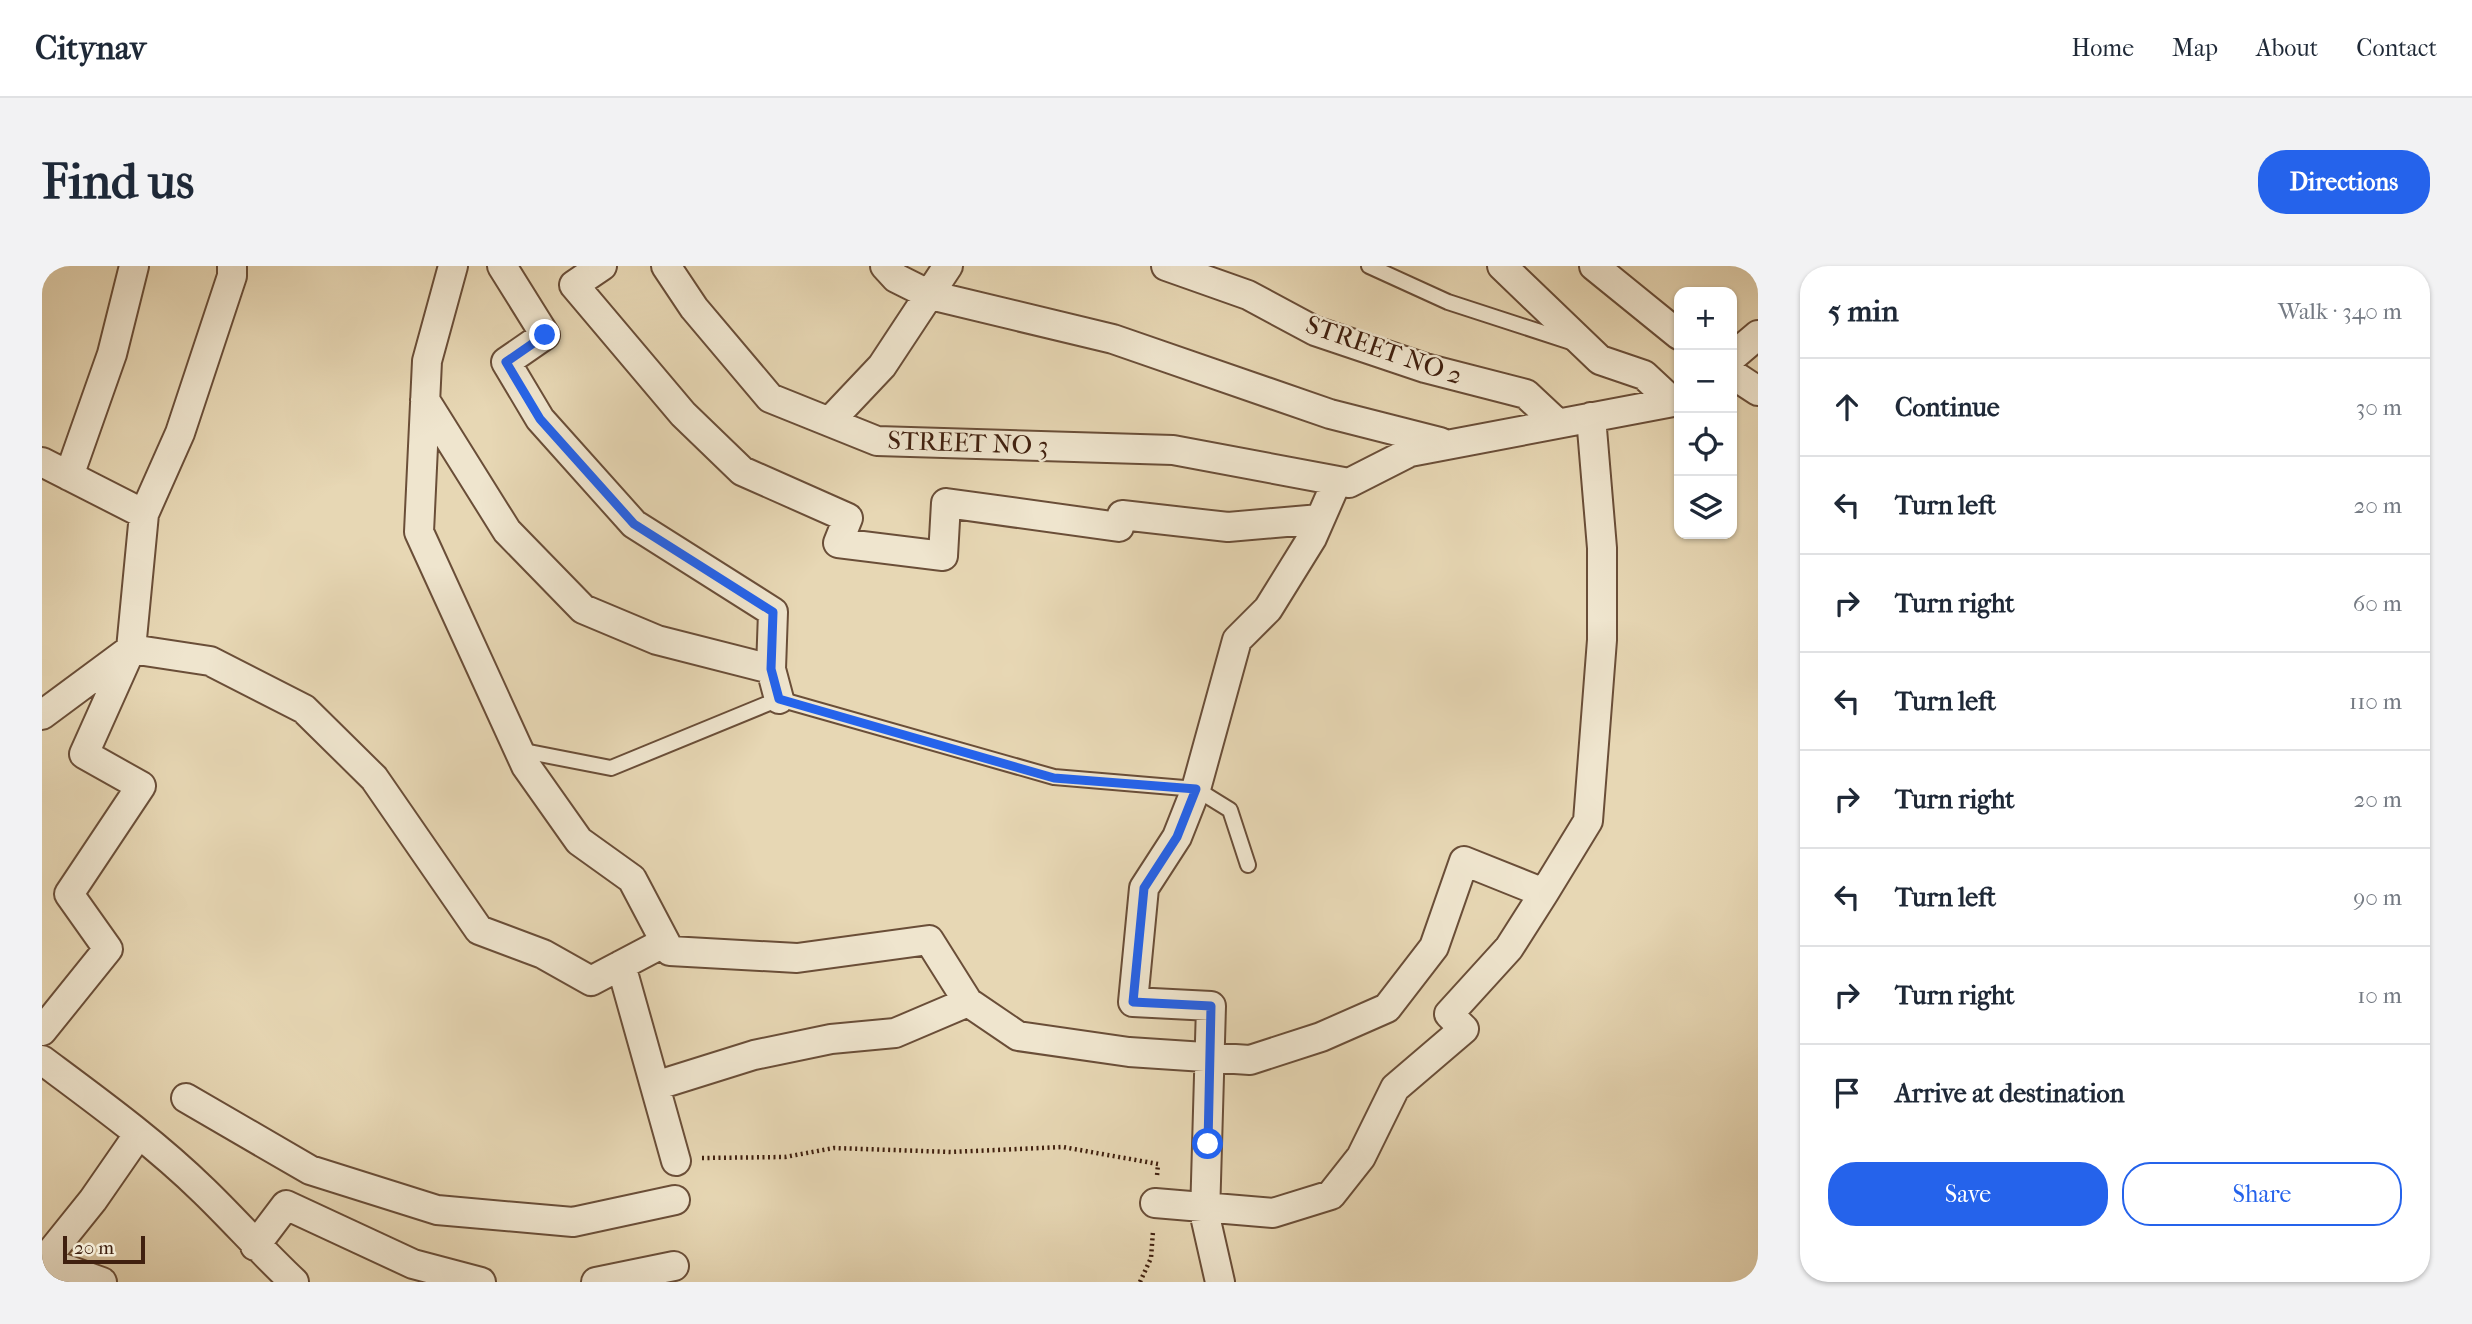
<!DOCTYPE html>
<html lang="en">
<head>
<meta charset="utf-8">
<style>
	body { margin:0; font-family:"IM FELL French Canon",serif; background:#f2f2f3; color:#1f2937 }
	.controls { position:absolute; right:21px; top:21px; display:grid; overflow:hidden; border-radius:14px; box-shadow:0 2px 5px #0004 }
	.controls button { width:63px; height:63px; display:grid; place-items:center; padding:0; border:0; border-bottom:2px solid #e0e1e3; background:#fff; color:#1f2937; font:35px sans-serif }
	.scale { position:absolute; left:21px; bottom:18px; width:82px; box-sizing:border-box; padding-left:7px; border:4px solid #40200f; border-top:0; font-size:19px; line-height:24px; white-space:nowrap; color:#40200f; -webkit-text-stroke:5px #efe5ce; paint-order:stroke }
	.stop { position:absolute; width:21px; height:21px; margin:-16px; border:5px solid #2563eb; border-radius:50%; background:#fff }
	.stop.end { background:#2563eb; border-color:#fff; box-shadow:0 2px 7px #0008 }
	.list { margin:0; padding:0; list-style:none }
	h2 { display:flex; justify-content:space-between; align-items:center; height:91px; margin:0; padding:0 28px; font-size:30px }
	h2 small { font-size:23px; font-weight:400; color:#747a83 }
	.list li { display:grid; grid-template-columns:46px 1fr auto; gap:21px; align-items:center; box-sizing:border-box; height:98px; padding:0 28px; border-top:2px solid #e0e1e3 }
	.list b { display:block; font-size:26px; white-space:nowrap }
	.list em { font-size:23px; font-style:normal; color:#747a83 }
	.actions { display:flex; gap:14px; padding:21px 28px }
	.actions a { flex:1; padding:16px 0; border:2px solid #2563eb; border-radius:28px; text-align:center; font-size:24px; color:#2563eb }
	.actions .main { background:#2563eb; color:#fff }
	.icon { flex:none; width:38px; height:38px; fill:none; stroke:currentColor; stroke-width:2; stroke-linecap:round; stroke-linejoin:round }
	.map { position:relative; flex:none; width:1716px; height:1016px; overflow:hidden; border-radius:28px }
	header { display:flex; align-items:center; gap:42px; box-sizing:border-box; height:98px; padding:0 35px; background:#fff; border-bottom:2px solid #e0e1e3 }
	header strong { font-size:33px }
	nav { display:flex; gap:38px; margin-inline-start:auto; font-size:24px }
	.intro { display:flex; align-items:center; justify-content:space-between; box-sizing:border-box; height:168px; padding:0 42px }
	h1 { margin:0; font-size:49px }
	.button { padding:18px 32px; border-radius:28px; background:#2563eb; color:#fff; font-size:24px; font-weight:700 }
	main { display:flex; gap:42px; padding:0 42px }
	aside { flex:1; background:#fff; border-radius:28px; box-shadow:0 2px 5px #0004 }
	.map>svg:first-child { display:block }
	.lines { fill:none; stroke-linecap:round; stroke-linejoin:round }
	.lane-casing { stroke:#6a4e38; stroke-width:18 }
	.street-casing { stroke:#6a4e38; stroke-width:32 }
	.path { stroke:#40200f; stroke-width:4.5; stroke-dasharray:2 3.5; stroke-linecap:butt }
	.lane { stroke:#efe5ce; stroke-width:14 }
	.street { stroke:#efe5ce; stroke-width:28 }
	.route { stroke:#2563eb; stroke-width:9 }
	.labels { text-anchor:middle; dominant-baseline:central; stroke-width:5; stroke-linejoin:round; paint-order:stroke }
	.street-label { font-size:26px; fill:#40200f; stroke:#efe5ce }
</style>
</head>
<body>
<header>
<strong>Citynav</strong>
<nav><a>Home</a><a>Map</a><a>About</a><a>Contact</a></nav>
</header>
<div class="intro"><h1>Find us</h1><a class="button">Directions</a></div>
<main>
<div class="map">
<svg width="1716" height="1016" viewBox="0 0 1716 1016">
	<rect width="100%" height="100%" fill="#e7d7b4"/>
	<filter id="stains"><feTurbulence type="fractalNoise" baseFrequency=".00286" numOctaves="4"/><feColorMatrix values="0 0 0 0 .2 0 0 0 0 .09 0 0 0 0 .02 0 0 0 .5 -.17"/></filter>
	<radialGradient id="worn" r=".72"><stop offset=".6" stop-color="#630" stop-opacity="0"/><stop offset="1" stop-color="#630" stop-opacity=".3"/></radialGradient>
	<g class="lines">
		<!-- lane casing -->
		<g class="lane-casing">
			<path id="lane" d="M1327,0L1406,36L1532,77
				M477,484L569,502L737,433L1012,511L1154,523L1188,544L1206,599"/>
		</g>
		<!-- street casing -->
		<g class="street-casing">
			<path id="street" d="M411,0L385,95L377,266L484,500L537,575L590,613L628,685L755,692L887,674L926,736L976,770L1087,786L1208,794L1279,771L1345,742L1392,681L1422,595L1502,627L1546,555L1560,374V282L1549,151
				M460,0L503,69L464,96L498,153L592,258L731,346L729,403
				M560,0L532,19L641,148L700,205L806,252L796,277L901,290L904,237L1077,261L1080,249L1186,261L1278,253
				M624,0L652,42L728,132L835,175L1131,184L1307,217L1368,186L1631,136L1637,132
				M843,0L854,12L888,29L1071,73L1288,148L1398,176
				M1124,0L1206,29L1273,65L1383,102L1484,128L1515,157
				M1460,0L1558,94L1602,109L1631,136
				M1552,0L1637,69
				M1690,91L1716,69
				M1690,108L1716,125
				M383,134L465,265L541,343L615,374L729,403L737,433
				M788,155L840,100L906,0
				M0,196L102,248L89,383L168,395L262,443L332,512L437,664L501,688L549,715L623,676
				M27,210L70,88L92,0
				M102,248L138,167L190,10V0
				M0,449L89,383
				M579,699L634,895
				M0,765L66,683L27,628L99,520L42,488L89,383
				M0,794C55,835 113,877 162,925C193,955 221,987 252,1016
				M613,820L712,789L789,773L853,767L926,736
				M144,832L268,904L395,944L531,956L633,934
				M1113,937L1231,947L1289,929L1319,891L1353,822L1422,763L1407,748L1467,682L1502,627
				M213,980L244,939L371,998L439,1016
				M4,996L60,1016
				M0,1003L10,985L51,934L96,869
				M554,1016L632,1000
				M1178,1016L1163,950L1169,740L1091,736L1102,622L1135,571L1154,523L1195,374L1226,343L1270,272L1295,215"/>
		</g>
		<!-- path -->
		<path class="path" d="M660,892L743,891L792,882L909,886L1021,881L1116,898L1115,910
			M1098,1016L1109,992L1111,965"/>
		<!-- lane -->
		<use href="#lane" class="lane"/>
		<!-- street -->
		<use href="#street" class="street"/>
	</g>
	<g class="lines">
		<!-- route -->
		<path class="route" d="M503,69L464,96L498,153L592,258L731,346L729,403L737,433L1012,512L1154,523L1135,571L1102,622L1091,736L1169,740L1166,878"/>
	</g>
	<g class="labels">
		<!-- street labels -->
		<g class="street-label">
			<text transform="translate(1342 84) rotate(19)">STREET NO 2</text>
			<text transform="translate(926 177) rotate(2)">STREET NO 3</text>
		</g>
	</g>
	<rect width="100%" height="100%" filter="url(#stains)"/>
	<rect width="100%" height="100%" fill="url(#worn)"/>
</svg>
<div class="controls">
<button>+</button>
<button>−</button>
<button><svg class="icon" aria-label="locate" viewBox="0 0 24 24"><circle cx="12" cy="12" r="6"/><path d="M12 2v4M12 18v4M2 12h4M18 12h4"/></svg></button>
<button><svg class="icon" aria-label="layers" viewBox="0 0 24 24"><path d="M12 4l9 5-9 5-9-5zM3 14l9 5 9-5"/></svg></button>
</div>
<div class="scale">20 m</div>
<div class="stop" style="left:1166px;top:878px"></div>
<div class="stop end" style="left:503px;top:69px"></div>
</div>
<aside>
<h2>5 min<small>Walk · 340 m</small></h2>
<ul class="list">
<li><svg class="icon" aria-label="ahead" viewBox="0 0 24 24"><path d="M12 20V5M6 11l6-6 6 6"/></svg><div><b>Continue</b></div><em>30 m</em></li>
<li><svg class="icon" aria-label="left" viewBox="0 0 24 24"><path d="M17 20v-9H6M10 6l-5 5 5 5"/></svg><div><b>Turn left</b></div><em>20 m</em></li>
<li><svg class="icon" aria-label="right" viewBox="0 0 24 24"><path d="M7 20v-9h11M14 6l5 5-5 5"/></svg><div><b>Turn right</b></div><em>60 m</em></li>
<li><svg class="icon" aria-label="left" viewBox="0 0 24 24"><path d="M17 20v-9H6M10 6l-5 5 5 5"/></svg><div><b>Turn left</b></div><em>110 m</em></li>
<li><svg class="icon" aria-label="right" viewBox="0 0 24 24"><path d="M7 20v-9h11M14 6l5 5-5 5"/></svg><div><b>Turn right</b></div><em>20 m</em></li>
<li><svg class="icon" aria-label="left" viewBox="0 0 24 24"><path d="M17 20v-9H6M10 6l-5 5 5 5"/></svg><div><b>Turn left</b></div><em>90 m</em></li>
<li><svg class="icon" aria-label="right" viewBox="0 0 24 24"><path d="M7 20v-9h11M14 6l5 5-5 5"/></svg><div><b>Turn right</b></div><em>10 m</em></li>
<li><svg class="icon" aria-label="arrive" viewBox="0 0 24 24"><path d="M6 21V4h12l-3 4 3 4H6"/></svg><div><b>Arrive at destination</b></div></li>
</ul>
<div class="actions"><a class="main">Save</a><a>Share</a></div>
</aside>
</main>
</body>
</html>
